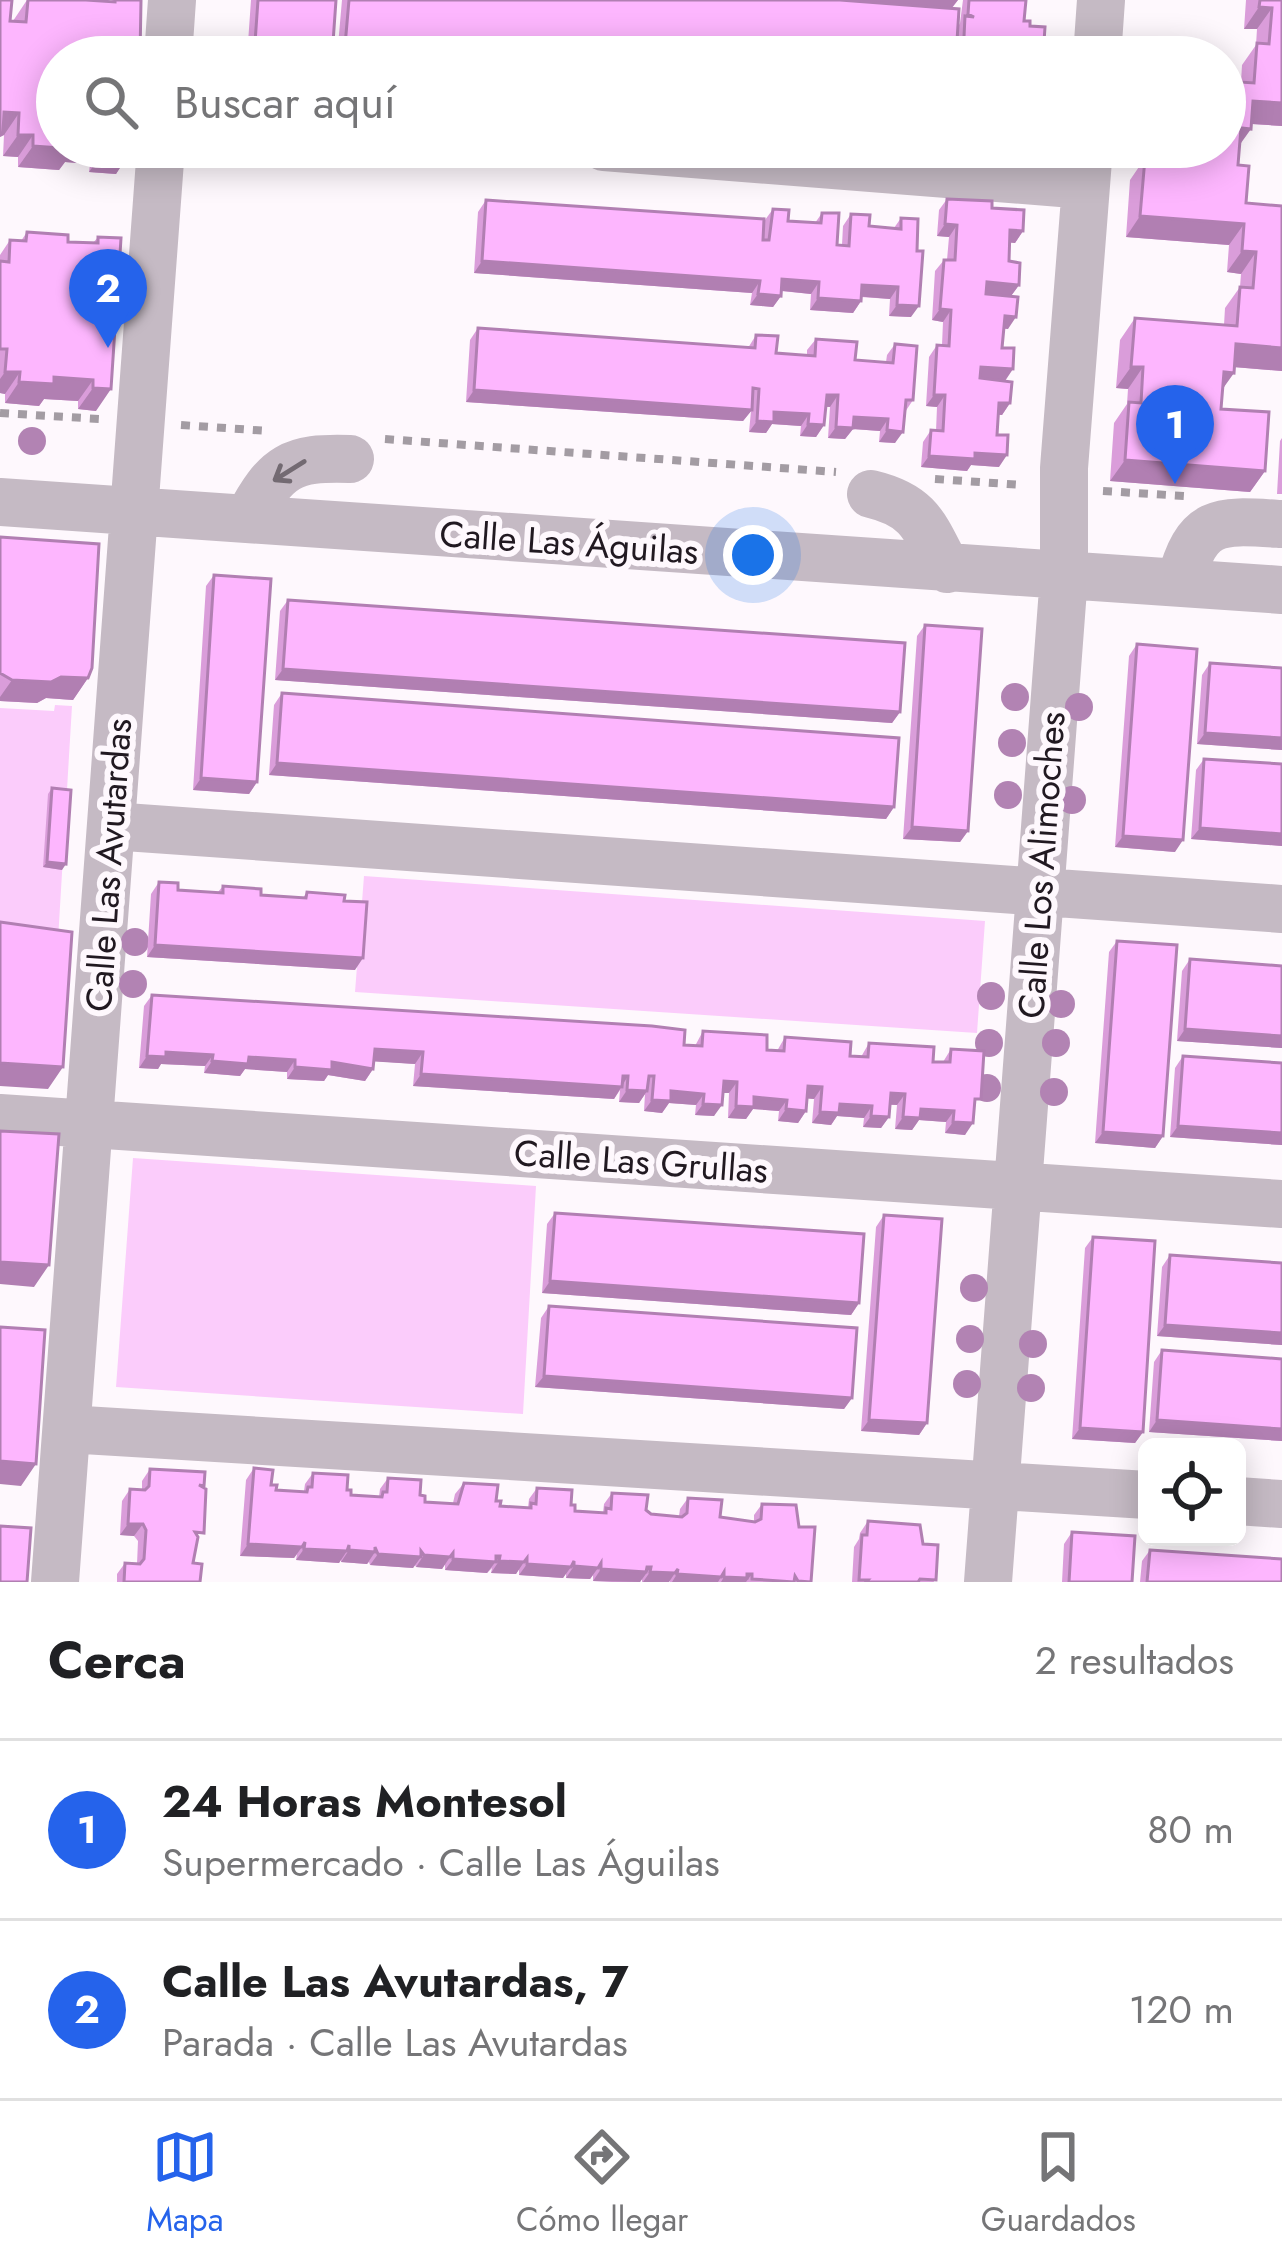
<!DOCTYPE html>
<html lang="es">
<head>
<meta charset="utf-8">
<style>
	body { margin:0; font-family:Jost,sans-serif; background:#f6f6f6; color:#202124 }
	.controls { position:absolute; right:36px; bottom:36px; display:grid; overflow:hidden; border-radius:18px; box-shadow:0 6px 30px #0003 }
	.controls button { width:108px; height:108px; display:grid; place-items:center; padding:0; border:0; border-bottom:3px solid #e0e0e0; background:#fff; color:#202124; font:60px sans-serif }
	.you { position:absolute; left:753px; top:555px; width:42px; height:42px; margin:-30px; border:9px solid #fff; border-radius:50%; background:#1a73e8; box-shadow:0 0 0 18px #1a73e833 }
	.badge { display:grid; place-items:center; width:78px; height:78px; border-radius:50%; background:#2563eb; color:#fff; font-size:39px; font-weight:700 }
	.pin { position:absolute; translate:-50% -99px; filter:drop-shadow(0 3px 6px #0008) }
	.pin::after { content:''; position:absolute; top:63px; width:42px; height:36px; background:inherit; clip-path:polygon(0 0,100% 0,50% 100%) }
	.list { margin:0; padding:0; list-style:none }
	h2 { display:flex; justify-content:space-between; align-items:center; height:156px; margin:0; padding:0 48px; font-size:51px }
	h2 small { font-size:39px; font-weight:400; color:#757577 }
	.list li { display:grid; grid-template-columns:78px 1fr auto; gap:36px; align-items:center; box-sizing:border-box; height:180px; padding:0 48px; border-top:3px solid #e0e0e0 }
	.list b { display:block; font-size:45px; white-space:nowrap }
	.list p { margin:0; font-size:39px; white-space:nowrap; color:#757577 }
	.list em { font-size:39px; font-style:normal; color:#757577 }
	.icon { flex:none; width:66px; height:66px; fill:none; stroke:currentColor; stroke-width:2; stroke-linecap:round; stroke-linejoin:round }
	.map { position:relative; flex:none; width:1282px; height:1582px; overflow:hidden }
	.search { position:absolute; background:#fff; box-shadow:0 6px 30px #0003; left:36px; right:36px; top:36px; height:132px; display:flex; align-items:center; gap:30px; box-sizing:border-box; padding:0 42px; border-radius:66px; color:#757577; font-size:45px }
	.sheet { height:516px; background:#fff }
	nav { display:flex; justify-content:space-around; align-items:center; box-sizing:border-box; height:168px; border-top:3px solid #e0e0e0; background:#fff; font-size:33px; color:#757577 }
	nav a { display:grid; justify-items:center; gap:6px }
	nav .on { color:#2563eb }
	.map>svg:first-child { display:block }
	.green { fill:#fbccfb }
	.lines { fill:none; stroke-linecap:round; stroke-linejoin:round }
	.path { stroke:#a39ca3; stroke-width:8; stroke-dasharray:9 9; stroke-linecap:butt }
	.minor { stroke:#c5bac4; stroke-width:48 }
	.tree { fill:#b283b3 }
	.wall { fill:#da9dda }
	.shaded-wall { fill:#b17fb2 }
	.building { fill:#fdb6fe; stroke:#b17fb2; stroke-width:3 }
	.oneway { stroke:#736a72 }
	.labels { text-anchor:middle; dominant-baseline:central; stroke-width:12; stroke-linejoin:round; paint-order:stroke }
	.street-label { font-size:36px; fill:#211921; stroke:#fef8fd }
</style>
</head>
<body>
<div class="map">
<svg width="1282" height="1582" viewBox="0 0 1282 1582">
	<rect width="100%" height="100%" fill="#fef8fd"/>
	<!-- green -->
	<path class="green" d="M55,705L72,706L58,940L0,930V708L54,711Z
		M364,876L985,921L977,1033L355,992Z
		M133,1158L536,1186L523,1414L116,1387Z"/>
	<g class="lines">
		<!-- path -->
		<path class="path" d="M0,413L100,419
			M181,425L268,431
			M385,439L836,472
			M935,479L1022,485
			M1103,491L1184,496"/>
		<!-- minor -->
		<path class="minor" d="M168,57L172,0
			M1097,57L1101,0
			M604,147L1086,185
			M871,494C921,506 925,528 947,569
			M0,502L1282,590
			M248,519C276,466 291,457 350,459
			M1180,583C1197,518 1217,520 1280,524
			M111,826L1282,909
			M0,1118L1282,1204
			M67,1429L1147,1495
			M1237,1501L1282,1504
			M55,1582L161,147
			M988,1582L1064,576V468L1089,147"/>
	</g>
	<!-- trees -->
	<g class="tree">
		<circle cx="32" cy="441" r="14"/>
		<circle cx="1015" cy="697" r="14"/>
		<circle cx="1079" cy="707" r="14"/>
		<circle cx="1012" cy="743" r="14"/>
		<circle cx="1008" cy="795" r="14"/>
		<circle cx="1072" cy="800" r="14"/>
		<circle cx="135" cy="942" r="14"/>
		<circle cx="133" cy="984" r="14"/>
		<circle cx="991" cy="996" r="14"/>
		<circle cx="1061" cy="1004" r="14"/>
		<circle cx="989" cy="1043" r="14"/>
		<circle cx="1056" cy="1043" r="14"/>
		<circle cx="987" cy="1088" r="14"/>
		<circle cx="1054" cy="1092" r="14"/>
		<circle cx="974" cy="1288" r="14"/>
		<circle cx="970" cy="1339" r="14"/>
		<circle cx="1033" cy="1344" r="14"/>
		<circle cx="967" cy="1384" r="14"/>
		<circle cx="1031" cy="1388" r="14"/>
	</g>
	<!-- wall -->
	<path class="wall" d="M0,0L10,21H13L27,0L110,2L112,0H141L57,147H131L116,174L89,172L90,164L65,162L59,170L18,167V157L3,156L4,135L0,137Z
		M251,0H336L332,57H247Z
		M342,0H958L952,8L958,27L960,23L963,0H1026L1024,21L1030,26L1043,57H337Z
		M1246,0H1282V126L1251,124L1239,145L1238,165L1246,203L1282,206V371L1234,367L1223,389L1221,409L1265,471L1250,492L1110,481L1114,423L1127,404L1128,389L1116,388L1120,340L1135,318L1224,325L1225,308L1240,287L1241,274L1227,272L1229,245L1126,237L1130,180L1145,158L1146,147H1225L1241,82L1242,65L1256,45L1257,29H1244Z
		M947,199L992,208L1023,231L1015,243L1010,242L1009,261L1019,285L1011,296L1008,329L1004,328L1002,348L1005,381L1010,403L1002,415H998L997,435L999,467L971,465L967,471L921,467L923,442L931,430L936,431L937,407L926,406L929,357L937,345H942L943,322L932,320L935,271L944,260H947L949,237L937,236L939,210Z
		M486,200L765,220L773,209L788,221L815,223L822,213L837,245H842L843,226L851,214L869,226L894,228L901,218L911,317L889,316L890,299L861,297V301L853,313L810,310L811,294L781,291V296L773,307L750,305L752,293L474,273L478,212Z
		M27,232L68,242L93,243L98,237L117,303L101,325L96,411L78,409V401L44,399L39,406L5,403V394L0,393V255L10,240L21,241Z
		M478,328L748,348L756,335L776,353L807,355V350L816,339L855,360L886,362L887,355L895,344L913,400L905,412L895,443L879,442L880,431L853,429L845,439L828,438L830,407H826L824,425L816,437L800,436L801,426L772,424L766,433L749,432L751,411L743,421L466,402L470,340Z
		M1282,438V494H1277L1280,441Z
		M0,537L88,678L73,700L46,698L37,703L0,701Z
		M214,575L257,782L249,794L193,790L206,586Z
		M288,600L900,712L892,723L275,680L280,611Z
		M925,625L968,831L960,842L903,839L917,636Z
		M1137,644L1175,852L1115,847L1129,656Z
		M1210,663L1282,668V750L1197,744L1202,675Z
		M282,693L894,807L886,819L269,775L274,705Z
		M1204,759L1282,764V846L1191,839L1196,770Z
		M52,788L62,870L43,867L48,794Z
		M159,882L178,890L218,892L223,886L261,895L303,898L307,892L344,901L355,970L147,957L151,894Z
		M1117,941L1163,1136L1155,1148L1095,1143L1109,952Z
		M1190,959L1282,966V1048L1177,1041L1182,971Z
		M152,995L695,1046L703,1031L767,1050L777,1051L785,1037L850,1056L861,1057L869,1043L933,1062H943L951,1049L974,1109L965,1135L945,1133L946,1122L919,1120L912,1130L895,1129L897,1105H890L889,1117L881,1128L863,1127L864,1118L837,1116L831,1125L812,1123L814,1099L807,1098L806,1111L798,1123L778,1121L779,1111L753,1109L746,1119L728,1118L729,1093H723L714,1116L695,1115L696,1105L669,1103L662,1113L644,1111L645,1094L639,1103L619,1102L620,1090L614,1099L413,1086L415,1064L374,1061L373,1069L365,1081L328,1075L324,1081L287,1079V1072L245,1069L240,1076L204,1073L205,1066L161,1064L158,1069L139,1068L144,1006Z
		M1183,1056L1282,1063V1145L1170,1137L1175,1068Z
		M555,1213L859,1303L851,1315L542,1293L547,1224Z
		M884,1215L927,1423L919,1435L861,1431L876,1227Z
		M1093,1237L1143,1432L1135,1443L1072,1439L1085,1248Z
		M1170,1255L1282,1263V1345L1157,1336L1162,1267Z
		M549,1306L852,1398L844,1409L535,1387L541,1318Z
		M1162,1350L1282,1359V1441L1149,1432L1154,1362Z
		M254,1468L276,1490L304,1491L305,1484L313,1473L347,1490L351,1495L379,1497L380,1489L388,1478L420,1495L425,1502L453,1503L455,1494L464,1483L496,1501L500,1506L528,1508L529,1499L537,1488L571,1505L575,1511L603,1513L604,1504L612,1493L651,1514L679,1516L680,1509L688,1498L720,1517L754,1521V1515L762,1504L799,1527L811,1582H670V1580L669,1582H642V1578L640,1582H612L593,1581V1575L590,1579L566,1578V1573L563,1578L519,1575V1569L516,1574L491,1573L492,1568L487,1573L445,1570V1564L442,1569L416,1567L415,1565L413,1568L370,1565L369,1562L367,1564L341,1562V1559L339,1563L296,1560L297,1554L294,1558L240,1556L246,1480Z
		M150,1469L197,1542L193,1563L200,1582H117V1574L125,1563L137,1564L138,1541L134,1536L120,1535L122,1501L130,1489L142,1490V1481Z
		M868,1521L923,1544L934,1582H852L854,1547L859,1539L860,1533Z
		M1072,1532L1132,1582H1062L1064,1544Z
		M1150,1550L1282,1582H1140L1142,1561Z"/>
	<!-- shaded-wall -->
	<path class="shaded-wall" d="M796,0H958L950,10Z
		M1259,7L1272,8L1257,29H1244Z
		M1253,101L1282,103V126L1238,123Z
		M4,112L19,113L4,135L0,137V118Z
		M1241,128L1251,129L1236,150Z
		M18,135H33L18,157L3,156Z
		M33,146L69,147H102L90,164L65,162L59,170L18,167Z
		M104,151L130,153L116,174L89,172Z
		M1140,216L1244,224L1229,245L1126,237Z
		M945,224L957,225L949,237L937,236Z
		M1010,230L1023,231L1015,243L1002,242Z
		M1242,251L1256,252L1241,274L1227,272Z
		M482,261L760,281L752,293L474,273Z
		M782,279L819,282L811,294L774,290Z
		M987,282L1019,285L1011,296L979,294Z
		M862,285L898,287L890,299L854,296Z
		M758,294L781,296L773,307L750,305Z
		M818,298L861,301L853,313L810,310Z
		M102,302L117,303L102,325L87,324Z
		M897,305L919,306L911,317L889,316Z
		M940,309L951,310L943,322L932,320Z
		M1005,316L1016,317L1008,329L997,328Z
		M1236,344L1282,348V371L1221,366Z
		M981,367L1013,369L1005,381L973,379Z
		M1131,367H1143L1128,389L1116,388Z
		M5,372H20L5,394L0,393V379Z
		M1224,372L1234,373L1219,394Z
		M54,377L93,380L78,401L44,399L39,406L5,403L19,382Z
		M93,388L111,389L96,411L78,409Z
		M474,390L752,410L743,421L466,402Z
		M827,395H838L830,407L819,406Z
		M934,395H945L937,407L926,406Z
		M999,403H1010L1002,415L991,414Z
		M774,412L809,414L801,426L772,424L766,433L749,432L757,421Z
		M854,417L888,419L880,431L853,429L845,439L828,438L836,427Z
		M808,424L824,425L816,437L800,436Z
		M887,430L903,432L895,443L879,442Z
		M975,453L1007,455L999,467L971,465L967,471L921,467L929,456Z
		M1125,460L1265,471L1250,492L1110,481Z
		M283,669L900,712L892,723L275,680Z
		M61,677L88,678L73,700L46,698L37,703L0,701V697L12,680Z
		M1205,733L1282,738V750L1197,744Z
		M277,763L894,807L886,819L269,775Z
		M201,778L257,782L249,794L193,790Z
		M912,827L968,831L960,842L903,839Z
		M1200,828L1282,834V846L1191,839Z
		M1123,836L1183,840L1175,852L1115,847Z
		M47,862L66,864L62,870L43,867Z
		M155,945L363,958L355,970L147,957Z
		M1185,1029L1282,1036V1048L1177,1041Z
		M375,1049L423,1052L415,1064L367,1061Z
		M166,1052L213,1055L205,1066L161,1064L158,1069L139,1068L147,1056Z
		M249,1057L295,1060L287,1072L245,1069L240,1076L204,1073L212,1061Z
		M332,1062L373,1069L365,1081L328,1075L324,1081L287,1079L295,1067Z
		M0,1063L63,1067L48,1089L0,1086Z
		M421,1074L623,1076H628L614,1099L413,1086Z
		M724,1081L737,1082L729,1093H716Z
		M808,1086L822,1087L814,1099L800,1098Z
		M627,1090L647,1091L639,1103L619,1102Z
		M671,1091L704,1094L696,1105L669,1103L662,1113L644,1111L652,1100Z
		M891,1093L905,1094L897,1105L883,1104Z
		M754,1097L787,1100L779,1111L753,1109L746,1119L728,1118L736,1106Z
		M703,1104L722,1105L714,1116L695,1115Z
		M840,1104L872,1106L864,1118L837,1116L831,1125L812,1123L820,1112Z
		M786,1109L806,1111L798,1123L778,1121Z
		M921,1109L954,1111L946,1122L919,1120L912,1130L895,1129L903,1117Z
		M871,1116L889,1117L881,1128L863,1127Z
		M953,1122L973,1123L965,1135L945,1133Z
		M1178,1126L1282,1133V1145L1170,1137Z
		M1103,1132L1163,1136L1155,1148L1095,1143Z
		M0,1262L49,1265L34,1287L0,1284Z
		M550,1281L859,1303L851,1315L542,1293Z
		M1165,1325L1282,1333V1345L1157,1336Z
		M544,1376L852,1398L844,1409L535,1387Z
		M869,1420L927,1423L919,1435L861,1431Z
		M1157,1420L1282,1429V1441L1149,1432Z
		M1080,1428L1143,1432L1135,1443L1072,1439Z
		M0,1461L36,1464L21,1486L0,1484Z
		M128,1524H143L134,1536L120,1535Z
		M248,1544L302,1547L294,1558L240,1556Z
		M304,1549L347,1551L339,1563L296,1560Z
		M349,1550L375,1552L367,1564L341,1562Z
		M378,1554L421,1557L413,1568L370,1565Z
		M424,1555L450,1557L442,1569L416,1567Z
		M496,1556H500L487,1573L445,1570L453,1559Z
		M499,1561L524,1562L516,1574L491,1573Z
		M527,1564L571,1567L563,1578L519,1575Z
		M574,1566L598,1568L590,1579L566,1578Z
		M651,1567L640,1582L593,1581L601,1569Z
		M650,1572L675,1573L669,1582H643Z
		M677,1574L721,1577L718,1582H672Z
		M752,1574L746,1582H721L724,1577Z"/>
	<!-- building -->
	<path class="building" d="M0,0H12L10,21L26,22L28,0H86L115,2V0H141L140,57H57V147H74V149L33,146V135H18L19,113L4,112L3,133H0Z
		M258,0H336L332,57H254Z
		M349,0H840L959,9L956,57H344Z
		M969,0H1026L1024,21H1030V26L1045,27L1043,57H963L965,16L974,17L968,14Z
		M1260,0H1282V103L1253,101L1251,129L1241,128L1238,165L1249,166L1246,203L1282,206V348L1236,344L1234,373L1224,372L1221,409L1269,412L1265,471L1125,460L1129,402L1141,403L1143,367H1131L1135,318L1237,326L1240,287L1253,288L1256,252L1242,251L1244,224L1140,216L1145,158L1158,160L1159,147H1225V81L1254,83L1257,43L1269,44L1272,8L1259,7Z
		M105,147H131L130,153L104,151Z
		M947,199L992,201V208L1024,210L1023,231L1010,230L1009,261L1020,263L1019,285L987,282L986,294L1018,297L1016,317L1005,316L1002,348H1014L1013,369L981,367L980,378L1012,382L1010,403H999L997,435H1008L1007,455L975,453V459L929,456L931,430L943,431L945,395H934L937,345L949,346L951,310L940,309L944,260H955L957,225L945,224Z
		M486,200L764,219L763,240H769L773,209L789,210L788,221L821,223L822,213H839L837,245L849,246L851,214L870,215L869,226L901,229V218L918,219L917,251H923L919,306L897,305L898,287L862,285L861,301L818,298L819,282L782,279L781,296L758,294L760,281L482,261Z
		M27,232L68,235V242L98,243V237L121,238L117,303L102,302L101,327L115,328L111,389L93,388V380L54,377V384L19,382L20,372H5L7,349H0V261L9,262L10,240L26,241Z
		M478,328L755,348L756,335L778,336L776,353L815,356L816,339L857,342L855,360L893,363L895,344L917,346L913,400H906L903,432L887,430L888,419L854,417L853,428L836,427L838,395H827L824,425L808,424L809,414L774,412V422L757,421L759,389L753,388L752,410L474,390Z
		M0,537L99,544L92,668L88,678L61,677L51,682L12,680L0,673Z
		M214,575L271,579L257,782L201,778Z
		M288,600L905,643L900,712L283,669Z
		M925,625L982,629L968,831L912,827Z
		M1137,644L1197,649L1183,840L1123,836Z
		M1210,663L1282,668V738L1205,733Z
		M282,693L899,738L894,807L277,763Z
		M1204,759L1282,764V834L1200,828Z
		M52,788L71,790L66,864L47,862Z
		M159,882L178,883V890L223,893V886L261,889V895L306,898L307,892L345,895L344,901L367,902L363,958L155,945Z
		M0,922L72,932L63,1067L0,1063Z
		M1117,941L1177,945L1163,1136L1103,1132Z
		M1190,959L1282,966V1036L1185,1029Z
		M152,995L652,1026L685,1030L684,1045L702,1046L703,1031L767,1035V1050L784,1051L785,1037L851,1042L850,1056L868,1057L869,1043L934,1047L933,1062H950L951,1049L984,1051L981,1099H975L973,1123L953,1122L954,1111L921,1109L920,1118L903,1117L905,1094L891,1093L889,1117L871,1116L872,1106L840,1104L839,1113L820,1112L822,1087L808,1086L806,1111L786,1109L787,1100L754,1097V1107L736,1106L737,1082L724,1081L722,1105L703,1104L704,1094L671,1091V1101L652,1100L654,1076H649L647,1091L627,1090L628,1076H623L622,1087L421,1074L423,1052L375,1049L373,1069L332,1062V1070L295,1067V1060L249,1057L248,1064L212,1061L213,1055L166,1052V1057L147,1056Z
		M1183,1056L1282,1063V1133L1178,1126Z
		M0,1131L59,1134L49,1265L0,1262Z
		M555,1213L864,1234L859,1303L550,1281Z
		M884,1215L942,1219L927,1423L869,1420Z
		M1093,1237L1155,1241L1143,1432L1080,1428Z
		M1170,1255L1282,1263V1333L1165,1325Z
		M549,1306L857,1328L852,1398L544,1376Z
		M0,1327L45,1330L36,1464L0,1461Z
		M1162,1350L1282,1359V1429L1157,1420Z
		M254,1468L273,1470L271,1485H277L276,1490L307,1492L308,1487H312L313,1473L348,1475L347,1490H351V1495L382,1497L383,1492H387L388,1478L421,1480L420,1495L425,1496V1502L458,1504L464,1483L498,1485L496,1501H501L500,1506L531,1508V1503L536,1504L537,1488L572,1490L571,1505H575V1511L606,1513V1508L611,1509L612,1493L648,1495L646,1510L651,1514L682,1517L687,1513L688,1498L722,1500L720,1517L755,1522L761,1519L762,1504L796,1505L799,1527H815L811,1582L798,1581L795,1576L794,1582L752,1579V1574H747V1578L724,1577V1572L721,1577L677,1574L678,1569L675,1573L650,1572L651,1567H647L646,1572L601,1569V1563L598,1568L574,1566V1561L571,1567L527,1564V1558L524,1562L499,1561L500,1556H496V1562L453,1559V1553L450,1557L424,1555L421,1551V1557L378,1554L375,1547V1552L349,1550V1545L347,1551L304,1549L305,1542L302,1547L248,1544Z
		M150,1469L205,1472L204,1486L199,1485L206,1489L204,1533L195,1532L198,1537L193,1563L202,1564L200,1582H124L125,1563L140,1564L144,1559L146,1530L143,1524H128L130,1489L145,1490L149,1486Z
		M868,1521L920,1525L923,1544L938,1545L936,1580L920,1579L918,1582H866L868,1580H859L862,1535H867Z
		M0,1526L31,1528L27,1582H0Z
		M1072,1532L1135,1536L1132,1582H1069Z
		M1150,1550L1282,1559V1582H1147Z"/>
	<!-- one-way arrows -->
	<defs><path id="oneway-shaft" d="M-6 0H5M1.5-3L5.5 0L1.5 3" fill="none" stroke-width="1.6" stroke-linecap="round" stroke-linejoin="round" transform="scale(3)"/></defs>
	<use class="oneway" href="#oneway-shaft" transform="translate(289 471) rotate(148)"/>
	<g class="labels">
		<!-- street labels -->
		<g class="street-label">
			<text transform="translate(569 542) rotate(4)">Calle Las Águilas</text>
			<text transform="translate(108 865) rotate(-86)">Calle Las Avutardas</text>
			<text transform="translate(1041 865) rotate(-86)">Calle Los Alimoches</text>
			<text transform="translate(641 1161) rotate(4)">Calle Las Grullas</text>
		</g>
	</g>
</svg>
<div class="controls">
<button><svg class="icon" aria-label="locate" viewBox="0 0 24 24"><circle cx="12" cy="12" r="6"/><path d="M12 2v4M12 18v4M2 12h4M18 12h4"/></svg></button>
</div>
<div class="you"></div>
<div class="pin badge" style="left:1175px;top:484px">1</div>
<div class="pin badge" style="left:108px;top:348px">2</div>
<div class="search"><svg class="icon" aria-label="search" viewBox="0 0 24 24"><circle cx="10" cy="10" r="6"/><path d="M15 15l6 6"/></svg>Buscar aquí</div>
</div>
<section class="sheet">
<h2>Cerca<small>2 resultados</small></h2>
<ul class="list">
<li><span class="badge">1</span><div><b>24 Horas Montesol</b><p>Supermercado · Calle Las Águilas</p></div><em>80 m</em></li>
<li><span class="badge">2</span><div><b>Calle Las Avutardas, 7</b><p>Parada · Calle Las Avutardas</p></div><em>120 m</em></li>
</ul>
</section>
<nav>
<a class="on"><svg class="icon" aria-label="map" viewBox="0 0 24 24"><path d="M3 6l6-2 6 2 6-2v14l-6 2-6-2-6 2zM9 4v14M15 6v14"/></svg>Mapa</a>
<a><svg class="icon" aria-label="directions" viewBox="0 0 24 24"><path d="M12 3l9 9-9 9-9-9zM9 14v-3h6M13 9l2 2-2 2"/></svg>Cómo llegar</a>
<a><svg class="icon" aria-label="saved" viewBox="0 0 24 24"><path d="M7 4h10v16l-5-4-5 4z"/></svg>Guardados</a>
</nav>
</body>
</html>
